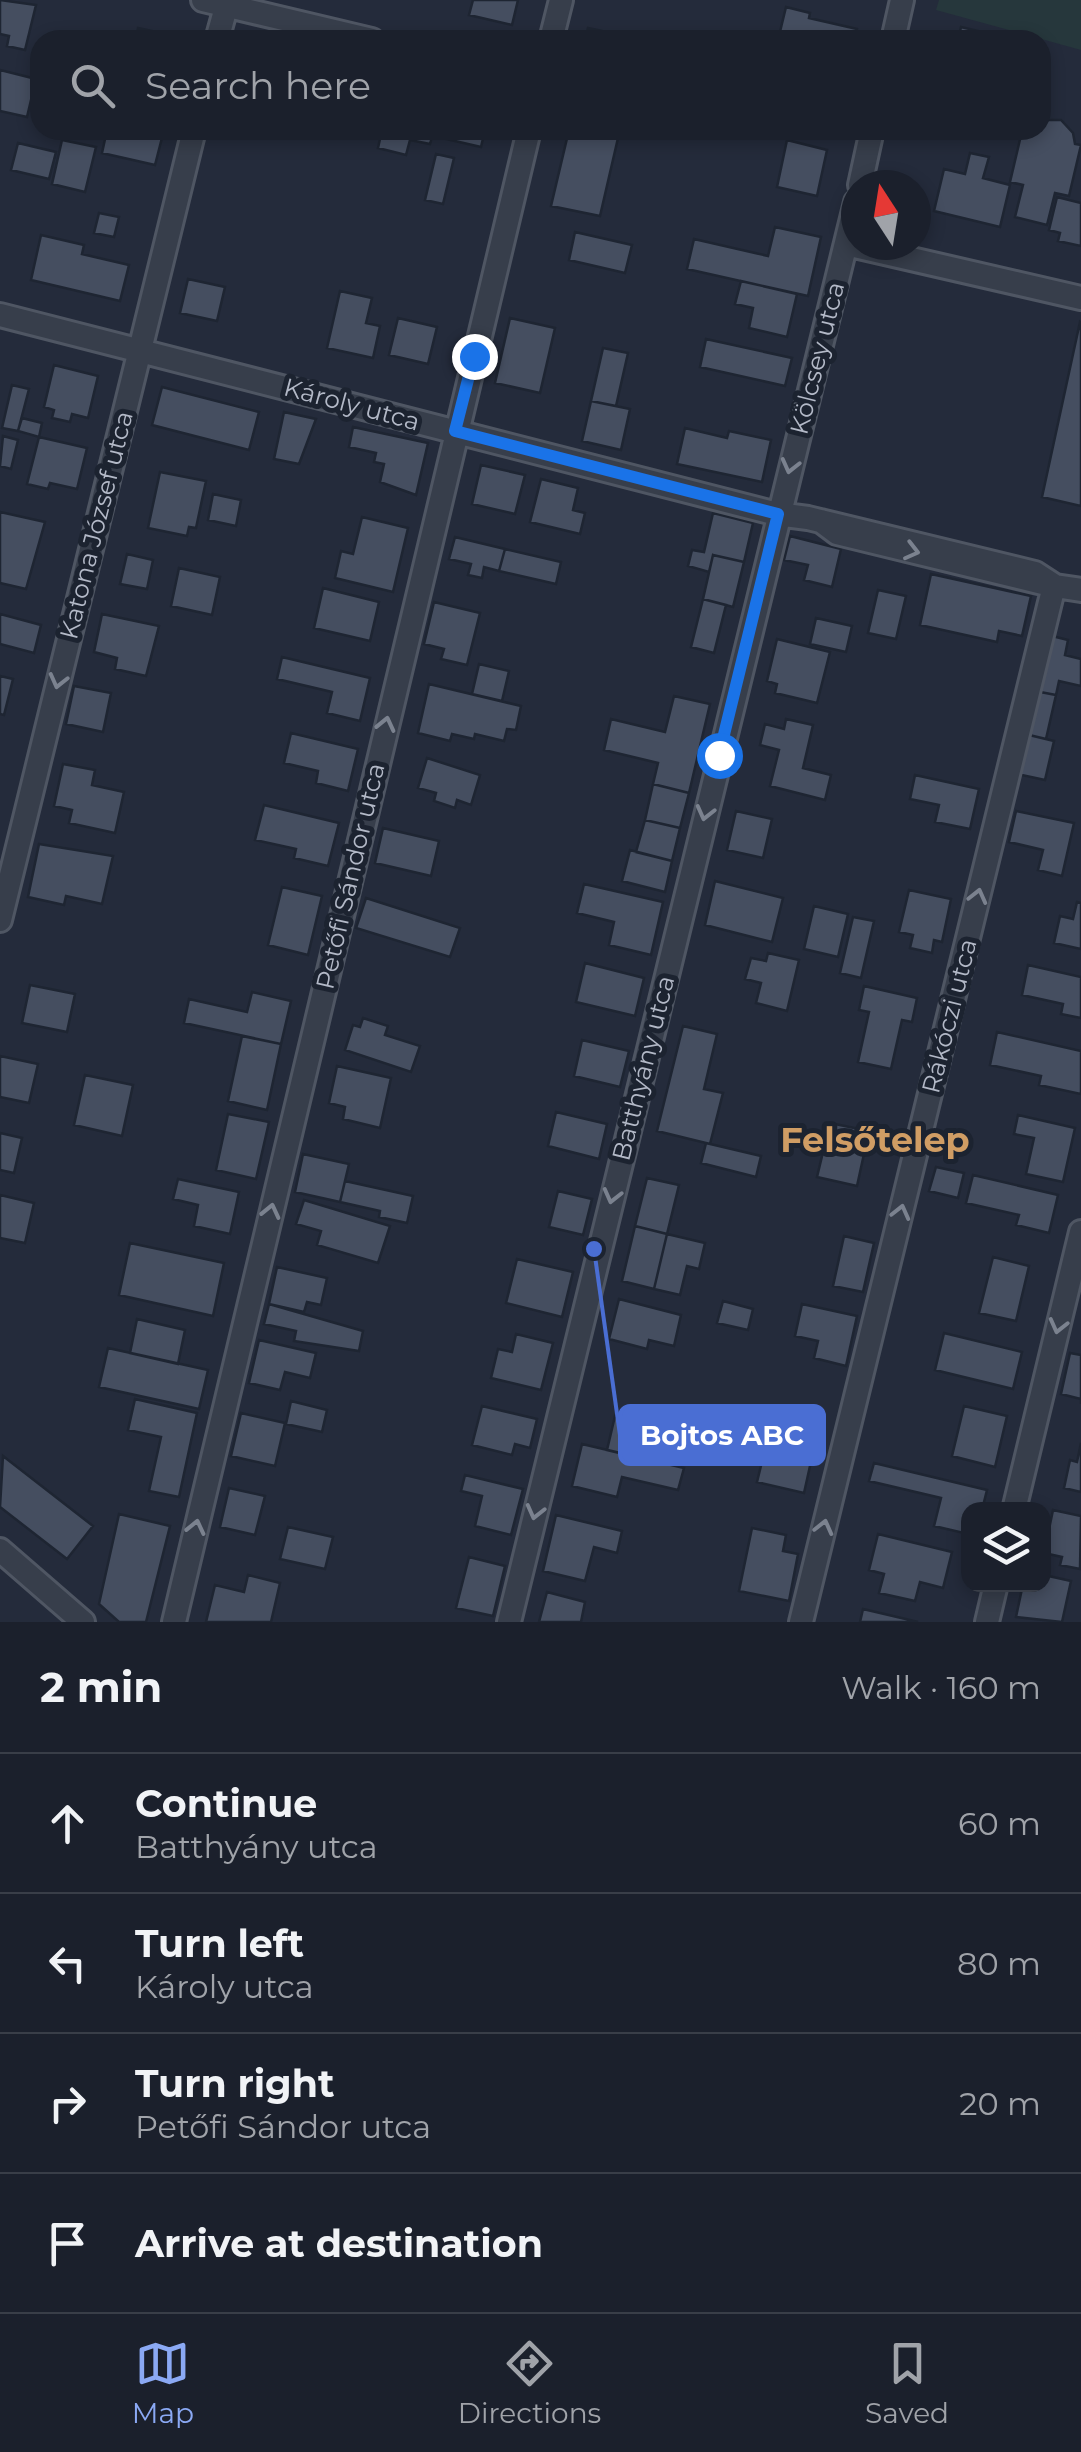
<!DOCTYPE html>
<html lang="en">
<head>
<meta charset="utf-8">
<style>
	body { margin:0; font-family:Montserrat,sans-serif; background:#242834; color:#f1f3f6 }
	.controls { position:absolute; right:30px; bottom:30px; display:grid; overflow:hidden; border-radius:20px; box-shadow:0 5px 15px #0003 }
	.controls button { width:90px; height:90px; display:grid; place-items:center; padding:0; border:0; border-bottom:2px solid #393e48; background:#1b202c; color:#f1f3f6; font:50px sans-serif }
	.compass { position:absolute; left:841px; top:170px; width:90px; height:90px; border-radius:50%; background:#1b202c; box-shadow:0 5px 15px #0003; rotate:348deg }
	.stop { position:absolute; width:30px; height:30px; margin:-22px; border:8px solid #1a73e8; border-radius:50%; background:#fff }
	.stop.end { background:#1a73e8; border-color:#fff; box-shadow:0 2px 10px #0008 }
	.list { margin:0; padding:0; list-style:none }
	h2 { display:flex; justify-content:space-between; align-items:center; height:130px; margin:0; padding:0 40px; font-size:42px }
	h2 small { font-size:32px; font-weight:400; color:#a0a3a9 }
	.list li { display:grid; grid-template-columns:65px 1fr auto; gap:30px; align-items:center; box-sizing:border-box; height:140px; padding:0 40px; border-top:2px solid #393e48 }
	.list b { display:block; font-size:38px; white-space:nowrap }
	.list p { margin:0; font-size:32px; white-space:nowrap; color:#a0a3a9 }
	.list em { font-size:32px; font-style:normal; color:#a0a3a9 }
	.icon { flex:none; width:55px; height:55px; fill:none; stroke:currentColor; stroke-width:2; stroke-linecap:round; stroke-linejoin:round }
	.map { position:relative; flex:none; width:1081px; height:1622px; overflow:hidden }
	.search { position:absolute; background:#1b202c; box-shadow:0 5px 15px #0003; left:30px; right:30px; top:30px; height:110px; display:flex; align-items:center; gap:25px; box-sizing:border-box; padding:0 35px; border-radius:30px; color:#a0a3a9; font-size:38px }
	.sheet { height:690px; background:#1b202c }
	nav { display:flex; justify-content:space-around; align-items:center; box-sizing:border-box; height:140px; border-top:2px solid #393e48; background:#1b202c; font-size:28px; color:#a0a3a9 }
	nav a { display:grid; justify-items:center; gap:5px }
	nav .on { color:#8ba9f4 }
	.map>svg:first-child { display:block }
	.green { fill:#26373c }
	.building { fill:#454e60; stroke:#1e2532; stroke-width:2.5 }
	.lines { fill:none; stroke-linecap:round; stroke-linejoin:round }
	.street-casing { stroke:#4f5663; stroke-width:28 }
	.street { stroke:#373e4b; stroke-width:22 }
	.oneway { stroke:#7b828f }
	.route { stroke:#1a73e8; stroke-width:12 }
	.labels { text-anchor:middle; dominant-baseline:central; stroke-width:10; stroke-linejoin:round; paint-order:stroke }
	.street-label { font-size:25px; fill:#b3b9c7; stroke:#1c2330 }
	.district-label { font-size:35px; font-weight:bold; fill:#d09d64; stroke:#1c2330 }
	.leader { fill:none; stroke:#4a6ed3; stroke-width:4 }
	.callout-dot { fill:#4a6ed3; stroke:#1c2330; stroke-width:4 }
	.callout { fill:#4a6ed3; stroke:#4a6ed3; stroke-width:4 }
	.callout-label { font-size:28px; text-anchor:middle; font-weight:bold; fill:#fff }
</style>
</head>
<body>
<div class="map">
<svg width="1081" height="1622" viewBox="0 0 1081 1622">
	<rect width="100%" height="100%" fill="#242b3b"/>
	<!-- green -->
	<path class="green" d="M939,0H1081V50L936,10Z"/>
	<!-- building -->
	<path class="building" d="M0,0L36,5L25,50L7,46L9,36L0,34Z
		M473,0H518L512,25L469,15Z
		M786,7L810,13L809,18L857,29L854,40H778Z
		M961,27L1007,38V40H958Z
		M138,28L184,38V40H122H136Z
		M588,28L625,36L624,40H585Z
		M0,70L36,79L27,117L0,111Z
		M1044,120H1061L1073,133L1075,144L1081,145L1069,196L1055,193L1047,225L1015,217L1023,185L1010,182L1022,131L1041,130Z
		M107,130H164L155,165L102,153Z
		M382,130H434L430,144L410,140L406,155L378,148Z
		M444,130H485L481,147L442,138Z
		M569,130L618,138L600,216L551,206Z
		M62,140L96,147L85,192L52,184Z
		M787,140L827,150L817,196L777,187Z
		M18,143L56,152L49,179L11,170Z
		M970,153L989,157L983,178L1010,185L1000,227L934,211L944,169L965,174Z
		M436,154L454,158L443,204L425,200Z
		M1057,197L1081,203V246L1058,241L1060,233L1049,230Z
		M99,213L119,217L114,237L94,233Z
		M775,227L821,237L808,296L687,269L694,239L768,256Z
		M575,232L632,245L625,273L569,260Z
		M41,235L84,245L82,254L129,265L120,301L31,280Z
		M188,279L225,287L217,321L180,313Z
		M741,281L797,294L787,337L749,328L753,308L735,304Z
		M340,291L372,298L366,323L380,326L373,358L327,348Z
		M398,318L437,327L428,364L389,355Z
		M510,318L555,328L540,393L495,383Z
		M1080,322L1081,323V506L1042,497Z
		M706,339L792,358L785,386L700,367Z
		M603,348L628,353L616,406L591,401Z
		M54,365L98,376L88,418L72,414L70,422L52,418L54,410L44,407Z
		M12,385L29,389L18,431L2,428Z
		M162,387L259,412L249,450L152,425Z
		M591,401L630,409L621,450L582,441Z
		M284,412L316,419L299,464L274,459Z
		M22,418L42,423L39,437L18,431Z
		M353,427L428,443L416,495L380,482L384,464L374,462L376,453L349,447Z
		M685,428L727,438L729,431L771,440L762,482L677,464Z
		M3,436L18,440L11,469L0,466Z
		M39,437L87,448L77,489L50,483L48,489L27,484Z
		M481,465L525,475L515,514L472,504Z
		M160,472L206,481L196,528L189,527L187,536L148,528Z
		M541,479L578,488L573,510L585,513L580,534L530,522Z
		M213,494L241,500L236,526L208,520Z
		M0,512L45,522L26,589L0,583Z
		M713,513L753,523L744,562L713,555L709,572L688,566L692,550L704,552Z
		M362,517L408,528L393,592L335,578L341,551L353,554Z
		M790,536L841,549L832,587L804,580L808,565L784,560Z
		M455,537L505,549L499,571L484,567L482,578L468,575L471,564L449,559Z
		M505,549L561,562L556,584L499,571Z
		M127,554L153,560L147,589L120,584Z
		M713,555L744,562L733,607L703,599Z
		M179,568L220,577L212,615L171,606Z
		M931,574L1031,596L1022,636L999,631L997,642L920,625Z
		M323,588L379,602L370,641L314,628Z
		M878,590L906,596L896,639L868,633Z
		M703,599L726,605L714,653L691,647Z
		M434,602L480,613L467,665L441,659L444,649L424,644Z
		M0,614L41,625L34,653L0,644Z
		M102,614L159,626L146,676L115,669L117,658L94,652Z
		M816,618L852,626L846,652L810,644Z
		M1048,635L1068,640L1065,655L1081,659V686L1059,681L1056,695L1035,691Z
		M777,639L830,652L817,703L775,693L777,684L767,681Z
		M282,657L370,678L360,721L327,713L332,692L277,679Z
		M479,664L509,671L502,701L472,694Z
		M0,676L13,679L4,715L0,714Z
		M429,684L521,706L516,730L507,729L504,741L475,734L474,739L452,734L450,741L418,733Z
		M74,686L111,693L103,732L66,724Z
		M1035,691L1056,695L1046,739L1025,734Z
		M674,696L710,704L689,793L653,784L658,763L604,750L611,719L665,732Z
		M786,719L813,725L803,768L831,775L825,800L770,786L779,750L760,745L765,724L784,729Z
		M291,733L358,749L348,791L316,783L318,771L284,763Z
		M1025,734L1054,741L1045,780L1017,774Z
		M427,758L480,775L471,805L457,800L455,808L434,801L436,793L418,788Z
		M63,764L95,770L92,785L124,792L115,833L69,823L72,810L54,806Z
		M915,775L979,789L970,829L935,822L939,805L910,799Z
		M653,784L689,793L680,828L645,820Z
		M264,805L339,823L328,866L294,858L296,849L255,840Z
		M736,811L772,819L763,858L727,850Z
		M1016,811L1074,823L1062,876L1038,870L1043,850L1009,842Z
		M645,820L680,828L672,861L636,852Z
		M383,828L439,841L431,876L375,863Z
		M39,844L113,856L102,904L66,896L64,905L28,897Z
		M630,850L672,861L665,892L622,881Z
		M715,881L783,898L772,942L705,925Z
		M584,884L663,902L651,955L609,945L614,922L577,913Z
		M282,887L322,896L308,955L268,945Z
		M909,890L951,899L942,942L934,940L932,953L910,948L913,935L899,932Z
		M366,898L460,928L450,957L356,928Z
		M1077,902L1081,903V949L1054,943L1060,916L1073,919Z
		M814,906L848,914L838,957L804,949Z
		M853,917L874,921L861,978L840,973Z
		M768,953L799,960L787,1011L756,1003L761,983L745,979L751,958L766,961Z
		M585,963L644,978L635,1016L576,1002Z
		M1028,965L1081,977V1018L1061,1014L1063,1004L1022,995Z
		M30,985L75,994L67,1032L22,1023Z
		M864,986L917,998L912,1022L902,1020L891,1069L858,1062L869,1012L859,1010Z
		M252,992L291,1001L281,1044L184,1023L189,999L247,1012Z
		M363,1018L388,1026L385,1035L420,1046L411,1072L345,1050L353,1025L360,1027Z
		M683,1026L717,1034L704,1089L723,1093L710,1144L657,1131Z
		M997,1032L1081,1051V1094L1039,1085L1041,1076L990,1065Z
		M242,1036L281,1044L267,1110L228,1101Z
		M582,1040L629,1051L620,1087L574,1076Z
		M0,1056L38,1064L29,1103L0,1097Z
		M337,1066L391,1078L380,1128L343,1119L345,1107L329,1103Z
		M85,1075L133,1085L122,1136L74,1125Z
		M556,1112L607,1124L599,1159L548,1146Z
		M228,1114L269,1122L256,1179L216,1170Z
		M1018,1115L1075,1128L1063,1182L1026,1174L1034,1138L1014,1134Z
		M830,1123L869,1131L857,1186L817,1177Z
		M0,1133L22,1138L14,1173L0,1170Z
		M706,1143L761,1156L756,1177L701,1163Z
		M303,1154L349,1164L340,1202L295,1192Z
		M936,1167L964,1173L958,1198L929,1191Z
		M973,1175L1058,1195L1049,1233L1016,1225L1019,1215L966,1203Z
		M647,1178L679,1185L667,1234L635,1226Z
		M178,1179L239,1192L230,1234L194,1226L198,1205L173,1199Z
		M345,1181L413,1196L407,1223L379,1217L380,1211L340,1202Z
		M558,1191L592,1199L583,1235L549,1227Z
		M0,1195L34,1203L25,1243L0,1238Z
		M304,1200L390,1226L378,1263L317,1245L321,1231L296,1224Z
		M635,1226L667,1234L654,1289L622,1281Z
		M667,1234L705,1243L699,1269L687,1266L680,1295L654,1289Z
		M844,1236L874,1243L863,1292L833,1286Z
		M130,1243L224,1263L213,1316L119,1295Z
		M993,1257L1029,1266L1016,1321L979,1313Z
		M517,1259L573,1272L562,1317L506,1303Z
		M277,1267L327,1278L321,1305L307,1302L304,1312L269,1304Z
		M619,1299L681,1315L674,1346L649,1340L647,1349L609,1339Z
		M723,1301L753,1309L748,1330L717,1323Z
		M269,1304L363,1331L359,1351L294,1341L296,1331L264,1324Z
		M802,1304L857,1316L846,1366L814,1358L818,1341L795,1336Z
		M137,1319L185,1330L178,1364L130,1353Z
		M944,1333L1022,1352L1013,1389L935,1370Z
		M516,1334L553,1343L541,1390L491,1378L498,1349L512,1352Z
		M259,1340L316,1353L310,1378L285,1372L280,1390L249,1383Z
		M108,1348L208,1370L199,1409L99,1387Z
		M1070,1353L1081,1355V1404V1399L1061,1394Z
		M135,1399L197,1413L179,1497L149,1491L161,1437L128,1430Z
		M291,1401L327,1410L322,1432L286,1424Z
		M482,1406L537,1419L530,1448L515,1444L512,1455L472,1445Z
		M964,1406L1007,1416L995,1467L952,1456Z
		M241,1413L285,1423L275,1466L231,1456Z
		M615,1416L665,1428L657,1462L607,1450Z
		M768,1437L814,1448L804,1493L757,1482Z
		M1081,1443V1492L1064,1488L1070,1460L1077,1462Z
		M582,1444L684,1468L678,1490L622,1477L617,1497L572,1486Z
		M3,1456L93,1526L67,1559L0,1507Z
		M874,1463L987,1490L982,1510H968V1534L934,1526L941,1498L869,1481Z
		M465,1475L523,1489L511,1535L475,1526L482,1496L461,1491Z
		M229,1488L265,1496L255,1535L220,1527Z
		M1053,1510L1081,1516L1080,1569L1060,1565L1062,1557L1044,1553Z
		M119,1514L170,1526L146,1622H119L99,1604Z
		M556,1515L622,1531L617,1553L594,1547L585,1581L543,1571Z
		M288,1527L333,1537L325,1569L280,1559Z
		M752,1528L786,1535L783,1551L798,1554L789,1601L739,1591Z
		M878,1534L952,1552L943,1588L920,1582L915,1601L879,1593L884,1574L869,1570Z
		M469,1557L505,1566L493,1616L456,1608Z
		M248,1575L280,1583L271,1622H206L215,1585L244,1592Z
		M1044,1575L1071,1581L1062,1622L1016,1617L1023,1584H1044Z
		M547,1592L585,1602L581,1622H539Z
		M863,1609L914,1621L918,1622H860Z"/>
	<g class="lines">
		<!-- street casing -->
		<g class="street-casing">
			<path id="street" d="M203,0L372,40
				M217,40L228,0
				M551,40L561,0
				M893,40L902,0
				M860,185L872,130
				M846,244L1081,298
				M0,315L777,514L808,518L1035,573L1055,586L837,533L821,521
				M0,920L194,130
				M1014,1510L1081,1232
				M0,1550L83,1622
				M174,1622L529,130
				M509,1622L856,202
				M801,1622L1052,594L1055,586L1081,590
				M987,1622L996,1584"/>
		</g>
		<!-- street -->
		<use href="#street" class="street"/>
	</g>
	<!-- one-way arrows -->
	<defs><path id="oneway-chevron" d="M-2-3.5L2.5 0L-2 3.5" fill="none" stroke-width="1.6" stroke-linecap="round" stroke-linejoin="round" transform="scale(2.5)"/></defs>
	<g class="oneway">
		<use href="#oneway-chevron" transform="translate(790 466) rotate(104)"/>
		<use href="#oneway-chevron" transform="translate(912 551) rotate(14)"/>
		<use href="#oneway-chevron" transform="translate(58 681) rotate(104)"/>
		<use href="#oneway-chevron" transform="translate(386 724) rotate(-77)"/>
		<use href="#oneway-chevron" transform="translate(705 813) rotate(104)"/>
		<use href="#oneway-chevron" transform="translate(978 896) rotate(-76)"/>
		<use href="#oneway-chevron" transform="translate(612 1196) rotate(104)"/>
		<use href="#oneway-chevron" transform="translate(271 1211) rotate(-77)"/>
		<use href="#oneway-chevron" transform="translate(901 1212) rotate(-76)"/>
		<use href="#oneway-chevron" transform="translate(1058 1326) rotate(104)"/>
		<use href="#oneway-chevron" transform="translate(535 1512) rotate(104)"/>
		<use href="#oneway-chevron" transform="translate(196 1527) rotate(-77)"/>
		<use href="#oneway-chevron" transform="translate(824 1527) rotate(-76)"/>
	</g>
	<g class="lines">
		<!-- route -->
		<path class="route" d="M474,356L455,431L778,514L719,755"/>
	</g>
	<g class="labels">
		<!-- street labels -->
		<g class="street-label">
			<text transform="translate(817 358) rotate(-76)">Kölcsey utca</text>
			<text transform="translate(352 404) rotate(15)">Károly utca</text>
			<text transform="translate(96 525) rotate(-76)">Katona József utca</text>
			<text transform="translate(350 876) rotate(-77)">Petőfi Sándor utca</text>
			<text transform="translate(949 1016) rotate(-76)">Rákóczi utca</text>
			<text transform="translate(643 1068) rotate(-76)">Batthyány utca</text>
		</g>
		<!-- district labels -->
		<g class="district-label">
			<text x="875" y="1139">Felsőtelep</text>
		</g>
	</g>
	<!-- callouts -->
	<path class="leader" d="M594 1249L620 1435"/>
	<circle class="callout-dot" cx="594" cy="1249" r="10"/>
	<rect class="callout" x="620" y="1406" width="204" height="58" rx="10"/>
	<g class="callout-label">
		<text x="722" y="1445">Bojtos ABC</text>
	</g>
</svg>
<div class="controls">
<button><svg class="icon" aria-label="layers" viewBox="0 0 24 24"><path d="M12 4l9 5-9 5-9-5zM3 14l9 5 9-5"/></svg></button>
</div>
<svg class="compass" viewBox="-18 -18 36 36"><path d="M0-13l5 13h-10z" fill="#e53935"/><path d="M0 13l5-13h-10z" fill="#a0a3a9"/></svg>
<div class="stop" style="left:719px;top:755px"></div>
<div class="stop end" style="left:474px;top:356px"></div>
<div class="search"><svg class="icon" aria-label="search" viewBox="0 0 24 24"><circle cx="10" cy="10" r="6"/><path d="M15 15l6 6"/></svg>Search here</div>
</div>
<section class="sheet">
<h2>2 min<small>Walk · 160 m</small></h2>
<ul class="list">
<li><svg class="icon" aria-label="ahead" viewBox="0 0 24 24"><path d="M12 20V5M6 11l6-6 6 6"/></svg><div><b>Continue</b><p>Batthyány utca</p></div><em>60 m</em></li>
<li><svg class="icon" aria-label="left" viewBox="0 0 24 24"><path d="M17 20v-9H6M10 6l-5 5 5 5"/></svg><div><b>Turn left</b><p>Károly utca</p></div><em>80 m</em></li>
<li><svg class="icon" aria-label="right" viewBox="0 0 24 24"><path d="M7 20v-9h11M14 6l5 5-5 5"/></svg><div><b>Turn right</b><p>Petőfi Sándor utca</p></div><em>20 m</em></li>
<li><svg class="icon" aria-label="arrive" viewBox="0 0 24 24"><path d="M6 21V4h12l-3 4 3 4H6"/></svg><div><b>Arrive at destination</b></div></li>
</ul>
</section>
<nav>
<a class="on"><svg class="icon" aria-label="map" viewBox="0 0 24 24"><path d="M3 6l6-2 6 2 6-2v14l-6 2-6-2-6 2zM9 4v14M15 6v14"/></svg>Map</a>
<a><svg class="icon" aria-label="directions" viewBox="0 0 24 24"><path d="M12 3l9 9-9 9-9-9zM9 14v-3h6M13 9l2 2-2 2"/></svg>Directions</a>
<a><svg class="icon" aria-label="saved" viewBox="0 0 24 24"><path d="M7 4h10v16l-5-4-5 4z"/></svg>Saved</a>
</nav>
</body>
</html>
